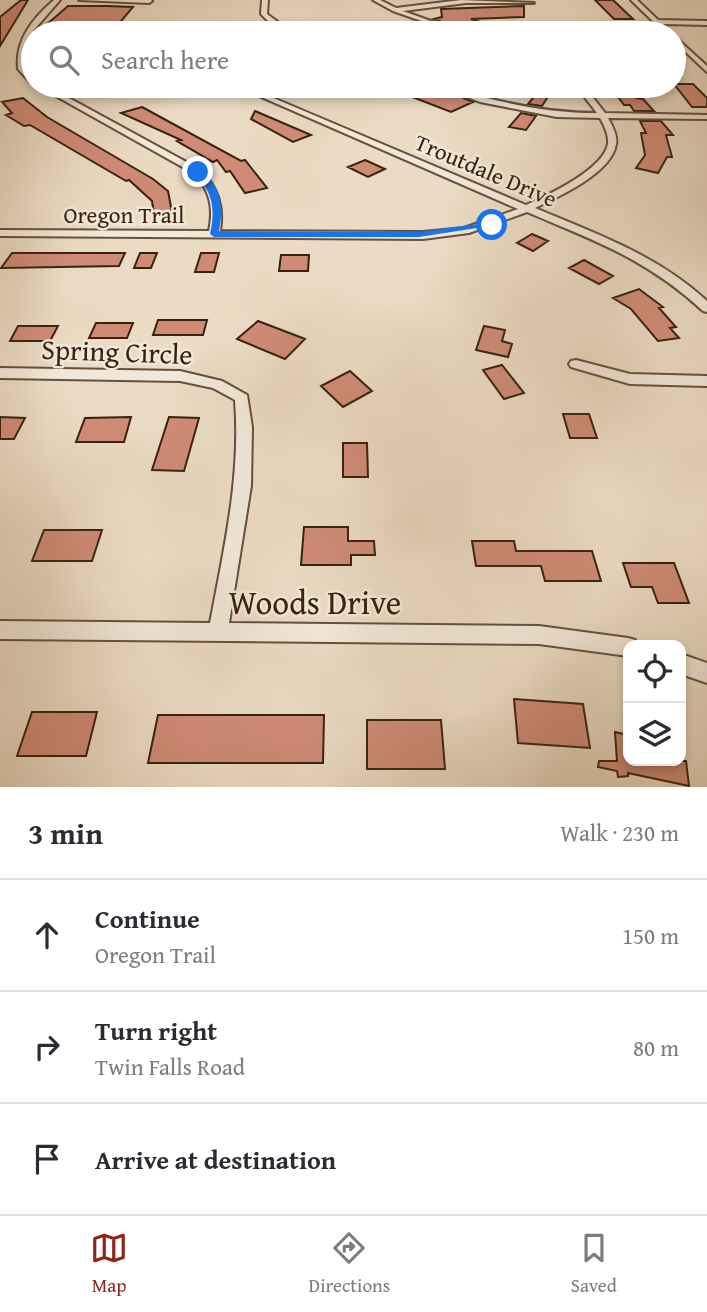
<!DOCTYPE html>
<html lang="en">
<head>
<meta charset="utf-8">
<style>
	body { margin:0; font-family:"Gentium Book Plus",serif; background:#f7f7f7; color:#2b2b33 }
	.controls { position:absolute; right:21px; bottom:21px; display:grid; overflow:hidden; border-radius:14px; box-shadow:0 4px 10px #0003 }
	.controls button { width:63px; height:63px; display:grid; place-items:center; padding:0; border:0; border-bottom:2px solid #e1e1e2; background:#fff; color:#2b2b33; font:35px sans-serif }
	.stop { position:absolute; width:21px; height:21px; margin:-16px; border:5px solid #1a73e8; border-radius:50%; background:#fff }
	.stop.end { background:#1a73e8; border-color:#fff; box-shadow:0 2px 7px #0008 }
	.list { margin:0; padding:0; list-style:none }
	h2 { display:flex; justify-content:space-between; align-items:center; height:91px; margin:0; padding:0 28px; font-size:30px }
	h2 small { font-size:23px; font-weight:400; color:#7c7c81 }
	.list li { display:grid; grid-template-columns:46px 1fr auto; gap:21px; align-items:center; box-sizing:border-box; height:112px; padding:0 28px; border-top:2px solid #e1e1e2 }
	.list b { display:block; font-size:26px; white-space:nowrap }
	.list p { margin:0; font-size:23px; white-space:nowrap; color:#7c7c81 }
	.list em { font-size:23px; font-style:normal; color:#7c7c81 }
	.icon { flex:none; width:38px; height:38px; fill:none; stroke:currentColor; stroke-width:2; stroke-linecap:round; stroke-linejoin:round }
	.map { position:relative; flex:none; width:707px; height:787px; overflow:hidden }
	.search { position:absolute; background:#fff; box-shadow:0 4px 10px #0003; left:21px; right:21px; top:21px; height:77px; display:flex; align-items:center; gap:18px; box-sizing:border-box; padding:0 24px; border-radius:38px; color:#7c7c81; font-size:26px }
	.sheet { height:427px; background:#fff }
	nav { display:flex; justify-content:space-around; align-items:center; box-sizing:border-box; height:98px; border-top:2px solid #e1e1e2; background:#fff; font-size:19px; color:#7c7c81 }
	nav a { display:grid; justify-items:center; gap:4px }
	nav .on { color:#8f2418 }
	.map>svg:first-child { display:block }
	.building { fill:#d08b77; stroke:#38220e; stroke-width:2 }
	.lines { fill:none; stroke-linecap:round; stroke-linejoin:round }
	.minor-casing { stroke:#65503c; stroke-width:4 }
	.minor { fill:#f2e8d9; fill-rule:evenodd }
	.route { fill:#1a73e8 }
	.labels { text-anchor:middle; dominant-baseline:central; stroke-width:5; stroke-linejoin:round; paint-order:stroke }
	.far-street-label { font-size:23px; fill:#38220e; stroke:#f2e8d9 }
	.street-label { font-size:28px; fill:#38220e; stroke:#f2e8d9 }
	.near-street-label { font-size:33px; fill:#38220e; stroke:#f2e8d9 }
</style>
</head>
<body>
<div class="map">
<svg width="707" height="787" viewBox="0 0 707 787">
	<rect width="100%" height="100%" fill="#ebdbc4"/>
	<filter id="stains"><feTurbulence type="fractalNoise" baseFrequency=".00286" numOctaves="4"/><feColorMatrix values="0 0 0 0 .2 0 0 0 0 .09 0 0 0 0 .02 0 0 0 .5 -.17"/></filter>
	<radialGradient id="worn" r=".72"><stop offset=".6" stop-color="#630" stop-opacity="0"/><stop offset="1" stop-color="#630" stop-opacity=".3"/></radialGradient>
	<!-- building -->
	<path class="building" d="M21,0H28L0,46V17Z
		M595,0H613L633,19H614Z
		M68,6H107L133,7L117,26L67,28L46,25Z
		M524,6V17L471,19L477,21L455,27L434,19L442,17L441,9Z
		M674,84H693L707,98V107H692Z
		M384,86H436L473,102L451,112Z
		M456,86H509L488,96Z
		M543,86H555L542,106L528,104Z
		M610,86H626L636,98L643,99L654,111H634L630,105H624Z
		M23,98L47,117L153,179L168,191L172,212L154,214L152,201L129,180L126,181L30,125L24,126L6,115L12,113L2,102Z
		M142,107L241,161L245,160L267,188L245,193L230,171L226,172L217,160L213,162L177,141L181,140L121,113Z
		M255,111L311,135L293,142L251,119Z
		M521,113L536,116L526,130L509,127Z
		M640,121H661L673,135H666L672,157H667L658,173L636,168L645,155L641,133H646Z
		M365,160L385,169L368,177L348,167Z
		M532,234L548,241L533,251L517,243Z
		M12,253H125L119,266L1,268Z
		M140,253H157L151,268H134Z
		M201,253H219L214,272H195Z
		M281,255H309L308,271H279Z
		M584,260L613,276L599,284L569,268Z
		M639,289L663,307L659,308L676,327L670,328L679,338L658,341L631,309L613,298Z
		M158,320H207L203,335H153Z
		M258,321L305,339L285,359L237,339Z
		M96,323H133L127,338H89Z
		M18,326H58L50,341H10Z
		M484,326L505,330L502,341L512,344L508,357L476,350Z
		M502,365L524,393L504,399L483,370Z
		M350,371L372,391L343,407L321,386Z
		M563,414H589L597,438H570Z
		M0,417L25,418L14,439H0Z
		M131,417L124,442H76L85,418Z
		M169,417L199,418L184,471L152,470Z
		M343,443H367L368,477H343Z
		M304,527H348V541H374L375,555H351V565H301Z
		M44,530H102L92,561H32Z
		M472,541H514L516,551H592L601,581H545L541,566H476Z
		M623,563H674L689,603H658L652,587H631Z
		M514,699L583,704L590,748L518,743Z
		M32,712H97L86,756H17Z
		M158,715H324L323,763H148Z
		M367,720H441L445,769H367Z
		M615,732L628,735V761H686L689,786L628,773V776L618,777L617,771L598,767L599,761H617Z"/>
	<g class="lines">
		<!-- minor casing -->
		<g class="minor-casing">
			<path id="minor" d="M54,0H60L33,31L55,33H33L25,49L24,68L33,76V82H30L18,69C15,40 33,18 54,0Z
				M79,0H151L152,1L149,3Z
				M262,0H268L267,14L293,33H286L277,29L227,33L273,26L261,14Z
				M373,0H380L396,8L461,0L534,3H466L403,11L464,33H456L393,11Z
				M631,0H637L658,20L707,21V25L662,24L671,33H665Z
				M674,36L707,66V72L674,41Z
				M38,86H47L201,170C218,188 224,206 220,231L423,232L464,228L518,209L236,86H245L526,205C548,195 603,170 608,144C609,135 604,125 600,118L557,117L480,102L439,86C456,86 470,94 487,98C523,107 559,113 597,113L576,86H584L605,113L707,115V119L608,118C612,125 618,136 616,144C612,173 558,197 535,208C597,234 657,255 707,301V312L703,311C647,259 595,241 527,212L469,233L423,239L0,236V230L209,231C214,208 210,191 195,174Z
				M576,360L630,374L707,376V386L630,384L571,367L569,364L571,361Z
				M0,368L180,371L222,381L247,395L252,427L251,486L229,623L539,626L628,638L635,640L637,645H628V656L539,644L0,639V621L210,623C224,549 241,476 235,400L213,388L180,381L0,378Z
				M681,654L707,663V683L681,674Z"/>
		</g>
		<!-- minor -->
		<use href="#minor" class="minor"/>
	</g>
	<!-- route -->
	<path class="route" d="M198,170C221,183 224,207 219,231L419,232L492,222L496,225L419,237H214L210,234C216,207 212,192 194,172Z"/>
	<g class="labels">
		<!-- far-street labels -->
		<g class="far-street-label">
			<text transform="translate(486 170) rotate(23)">Troutdale Drive</text>
			<text x="124" y="214">Oregon Trail</text>
		</g>
		<!-- street labels -->
		<g class="street-label">
			<text transform="translate(117 351) rotate(2)">Spring Circle</text>
		</g>
		<!-- near-street labels -->
		<g class="near-street-label">
			<text x="315" y="602">Woods Drive</text>
		</g>
	</g>
	<rect width="100%" height="100%" filter="url(#stains)"/>
	<rect width="100%" height="100%" fill="url(#worn)"/>
</svg>
<div class="controls">
<button><svg class="icon" aria-label="locate" viewBox="0 0 24 24"><circle cx="12" cy="12" r="6"/><path d="M12 2v4M12 18v4M2 12h4M18 12h4"/></svg></button>
<button><svg class="icon" aria-label="layers" viewBox="0 0 24 24"><path d="M12 4l9 5-9 5-9-5zM3 14l9 5 9-5"/></svg></button>
</div>
<div class="stop" style="left:492px;top:225px"></div>
<div class="stop end" style="left:198px;top:172px"></div>
<div class="search"><svg class="icon" aria-label="search" viewBox="0 0 24 24"><circle cx="10" cy="10" r="6"/><path d="M15 15l6 6"/></svg>Search here</div>
</div>
<section class="sheet">
<h2>3 min<small>Walk · 230 m</small></h2>
<ul class="list">
<li><svg class="icon" aria-label="ahead" viewBox="0 0 24 24"><path d="M12 20V5M6 11l6-6 6 6"/></svg><div><b>Continue</b><p>Oregon Trail</p></div><em>150 m</em></li>
<li><svg class="icon" aria-label="right" viewBox="0 0 24 24"><path d="M7 20v-9h11M14 6l5 5-5 5"/></svg><div><b>Turn right</b><p>Twin Falls Road</p></div><em>80 m</em></li>
<li><svg class="icon" aria-label="arrive" viewBox="0 0 24 24"><path d="M6 21V4h12l-3 4 3 4H6"/></svg><div><b>Arrive at destination</b></div></li>
</ul>
</section>
<nav>
<a class="on"><svg class="icon" aria-label="map" viewBox="0 0 24 24"><path d="M3 6l6-2 6 2 6-2v14l-6 2-6-2-6 2zM9 4v14M15 6v14"/></svg>Map</a>
<a><svg class="icon" aria-label="directions" viewBox="0 0 24 24"><path d="M12 3l9 9-9 9-9-9zM9 14v-3h6M13 9l2 2-2 2"/></svg>Directions</a>
<a><svg class="icon" aria-label="saved" viewBox="0 0 24 24"><path d="M7 4h10v16l-5-4-5 4z"/></svg>Saved</a>
</nav>
</body>
</html>
